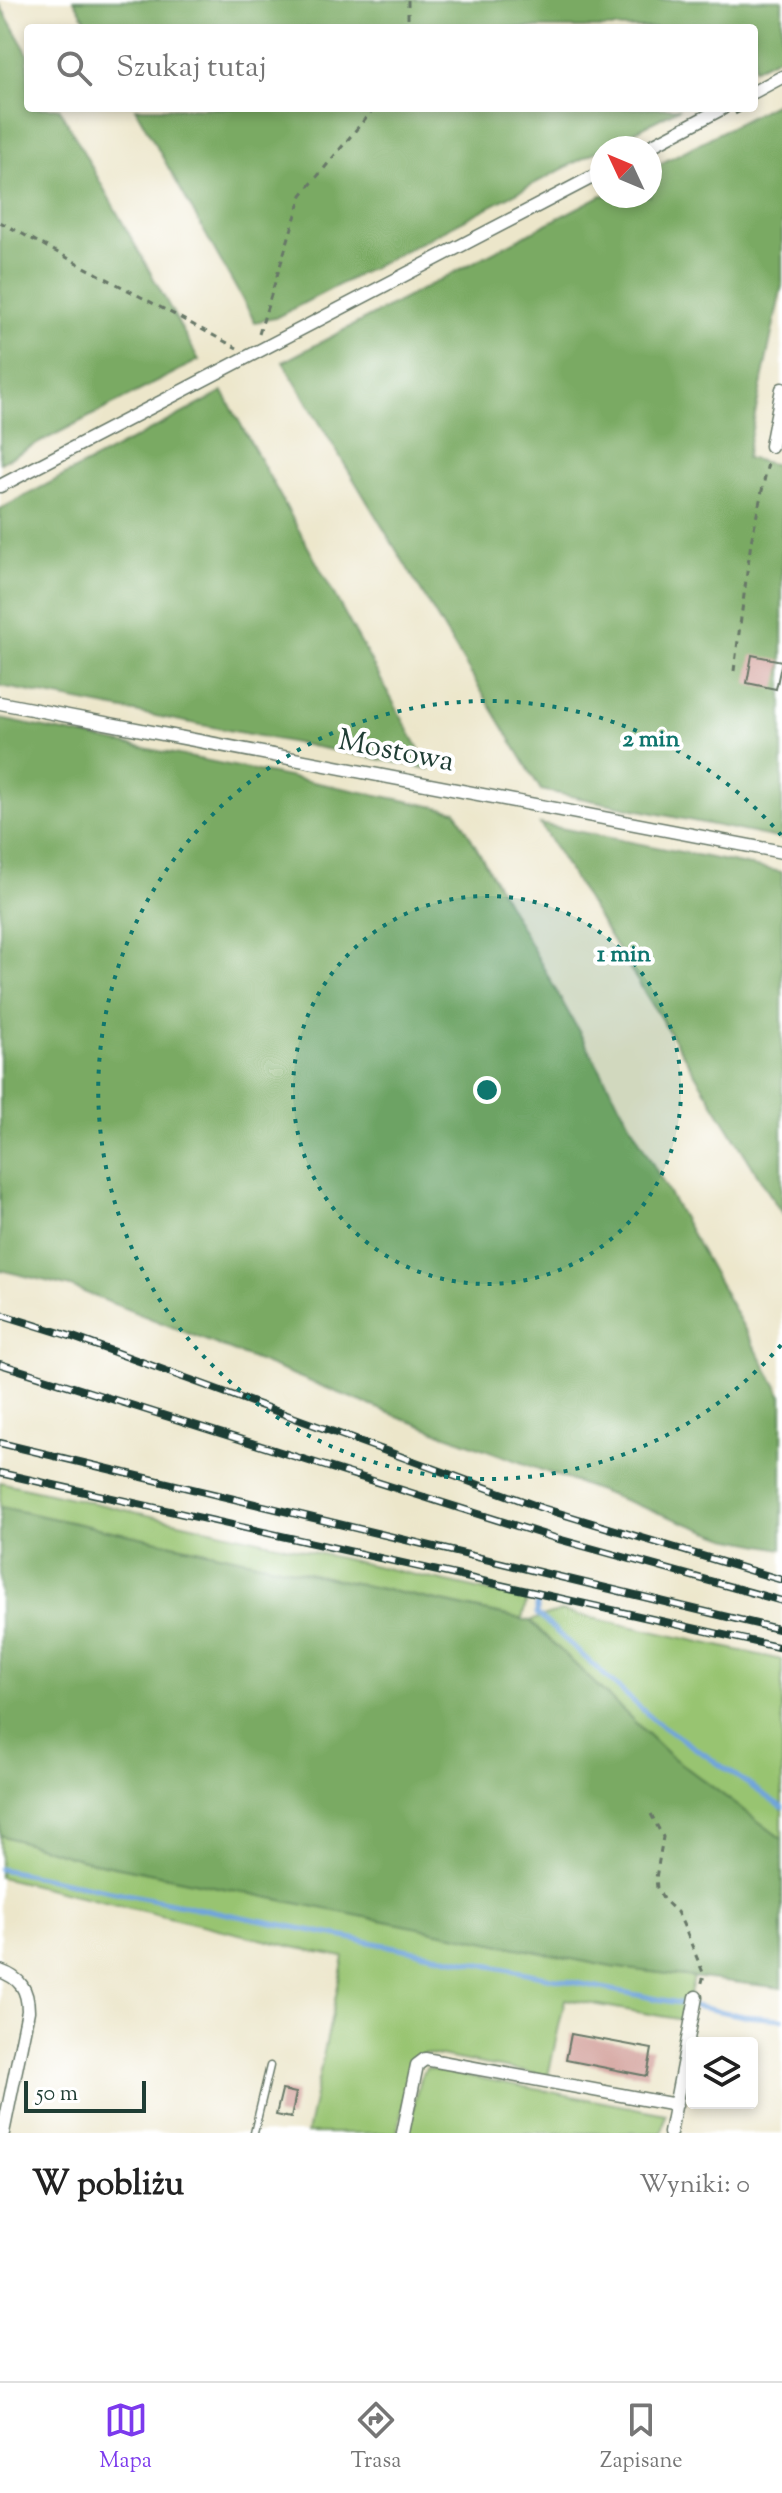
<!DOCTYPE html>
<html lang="pl">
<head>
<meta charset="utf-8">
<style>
	body { margin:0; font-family:"Sorts Mill Goudy",serif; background:#f6f6f6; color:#222 }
	.controls { position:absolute; right:24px; bottom:24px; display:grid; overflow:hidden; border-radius:8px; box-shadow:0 4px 12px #0003 }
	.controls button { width:72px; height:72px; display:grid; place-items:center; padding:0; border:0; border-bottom:2px solid #e0e0e0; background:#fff; color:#222; font:40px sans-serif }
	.compass { position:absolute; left:590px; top:136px; width:72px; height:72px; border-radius:50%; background:#fff; box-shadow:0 4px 12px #0003; rotate:314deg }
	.scale { position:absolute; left:24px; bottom:20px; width:122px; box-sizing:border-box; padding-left:8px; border:4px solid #1f3d34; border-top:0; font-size:22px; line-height:28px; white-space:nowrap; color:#1f3d34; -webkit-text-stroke:6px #fff; paint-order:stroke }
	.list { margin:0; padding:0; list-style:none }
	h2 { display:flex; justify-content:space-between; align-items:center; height:104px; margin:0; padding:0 32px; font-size:34px }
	h2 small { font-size:26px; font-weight:400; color:#767676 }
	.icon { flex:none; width:44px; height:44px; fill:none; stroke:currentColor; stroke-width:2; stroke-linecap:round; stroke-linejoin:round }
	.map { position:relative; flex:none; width:782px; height:2133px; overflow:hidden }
	.search { position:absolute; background:#fff; box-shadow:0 4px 12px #0003; left:24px; right:24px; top:24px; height:88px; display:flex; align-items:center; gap:20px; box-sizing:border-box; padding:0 28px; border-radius:8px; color:#767676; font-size:30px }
	.sheet { height:248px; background:#fff }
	nav { display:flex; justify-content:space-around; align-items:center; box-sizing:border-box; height:112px; border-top:2px solid #e0e0e0; background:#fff; font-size:22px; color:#767676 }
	nav a { display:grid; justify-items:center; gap:4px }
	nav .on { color:#7c3aed }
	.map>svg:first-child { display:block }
	.green { fill:#98c471; stroke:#5c8052; stroke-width:2 }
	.forest { fill:#7aaa63; stroke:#4c744c; stroke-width:2 }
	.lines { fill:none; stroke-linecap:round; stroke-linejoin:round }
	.stream { stroke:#6fa4dc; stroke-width:5 }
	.building { fill:#d19e98 }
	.service-casing { stroke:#677868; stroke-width:9 }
	.minor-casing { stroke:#677868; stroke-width:15 }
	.path { stroke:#677868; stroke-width:3; stroke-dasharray:6 6; stroke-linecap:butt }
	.service { stroke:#fff; stroke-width:6 }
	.minor { stroke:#fff; stroke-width:12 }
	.rail-casing { stroke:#1f3d34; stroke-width:8 }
	.rail { stroke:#fff; stroke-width:5; stroke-dasharray:15; stroke-linecap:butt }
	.ring { fill:none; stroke:#0f766e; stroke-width:4; stroke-dasharray:4 8 }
	.labels { text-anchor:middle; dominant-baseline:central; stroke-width:8; stroke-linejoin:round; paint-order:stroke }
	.street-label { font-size:30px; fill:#1f3d34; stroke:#fff }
	.centre { fill:#0f766e; stroke:#fff; stroke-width:4 }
	.ring-label { font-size:24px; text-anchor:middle; font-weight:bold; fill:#0f766e; stroke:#fff; stroke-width:8; stroke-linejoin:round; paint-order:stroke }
</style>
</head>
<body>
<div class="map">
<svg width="782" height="2133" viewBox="0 0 782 2133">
	<rect width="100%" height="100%" fill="#fff"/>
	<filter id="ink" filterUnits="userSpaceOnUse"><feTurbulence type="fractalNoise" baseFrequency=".0125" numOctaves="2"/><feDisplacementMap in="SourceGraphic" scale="16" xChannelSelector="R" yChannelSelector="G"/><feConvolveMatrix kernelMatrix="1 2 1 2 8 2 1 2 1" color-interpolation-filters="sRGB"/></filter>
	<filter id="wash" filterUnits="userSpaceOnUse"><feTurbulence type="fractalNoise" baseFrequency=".006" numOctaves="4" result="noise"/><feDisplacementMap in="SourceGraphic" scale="32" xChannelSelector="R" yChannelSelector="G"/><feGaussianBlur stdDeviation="1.8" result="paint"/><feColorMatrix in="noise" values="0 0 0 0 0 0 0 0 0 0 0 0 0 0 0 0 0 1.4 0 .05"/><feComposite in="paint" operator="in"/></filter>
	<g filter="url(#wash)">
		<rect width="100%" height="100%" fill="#ece6ca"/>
		<!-- green -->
		<path class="green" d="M0,1482L527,1600L522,1619L0,1507Z
			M561,1611L782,1660V1839L668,1754L530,1621Z
			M0,1835L80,1859L611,1967L694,1977L683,2020L565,1999L548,2076L424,2053L413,2063L397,2133H307L344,1957L298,1948L0,1877Z
			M426,2068L666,2114L662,2133H408L419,2082Z"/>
		<!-- forest -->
		<path class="forest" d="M74,0H782V55L754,69V28H90Z
			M0,5L28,54V108H59L199,360L0,463Z
			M782,100V285L746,458L782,466V839L541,790L283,362L602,195L650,196V169Z
			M135,108H680L275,318L255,322Z
			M223,392L430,769L0,686V509Z
			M0,719L456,811L782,1396V1549L727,1538L435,1431L71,1287L0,1270Z
			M540,824L782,872V1214Z
			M0,1507L530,1621L668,1754L782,1839V1988L611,1967L80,1859L0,1835Z"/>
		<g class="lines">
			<!-- stream -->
			<path class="stream" d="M537,1604V1614L655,1721L782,1807
				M0,1869L744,2016L782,2019"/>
		</g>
		<g id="blocks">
			<!-- building -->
			<path class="building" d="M752,655L782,661L776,689L747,683Z
				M571,2034L652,2049L647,2076L566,2060Z
				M282,2090L296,2093L291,2118L276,2115Z"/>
		</g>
	</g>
	<g filter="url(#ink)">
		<use href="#blocks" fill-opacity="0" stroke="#677868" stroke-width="2"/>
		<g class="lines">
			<!-- service casing -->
			<g class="service-casing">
				<path id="service" d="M254,2133L270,2066"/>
			</g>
			<!-- minor casing -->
			<g class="minor-casing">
				<path id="minor" d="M754,92L782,77
					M647,148L723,108
					M771,446L782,389
					M0,486L602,172
					M0,703L782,852
					M0,1971C20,1978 28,1989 28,2011L3,2133
					M403,2133L417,2065L425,2059L676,2105
					M670,2133L696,1997"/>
			</g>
			<!-- path -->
			<path class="path" d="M408,0V28
				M735,114L746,108
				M625,148L634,143
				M0,222L237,348
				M259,334L302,195L374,108
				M734,671L751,542L769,458
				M651,1814L663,1837L656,1878L657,1888L663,1899L677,1912L683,1924L704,1975L701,1986"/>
			<!-- service -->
			<use href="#service" class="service"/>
			<!-- minor -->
			<use href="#minor" class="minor"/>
			<!-- rail casing -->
			<g class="rail-casing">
				<path id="rail" d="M0,1314L73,1337L542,1508L782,1580
					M0,1364L558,1539L782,1601
					M0,1443L782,1630
					M0,1473L782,1648"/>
			</g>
			<!-- rail -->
			<use href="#rail" class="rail"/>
		</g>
	</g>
	<!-- distance rings -->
	<circle cx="487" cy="1090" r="194" fill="#0f766e" fill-opacity=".12"/>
	<g class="ring">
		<circle cx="487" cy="1090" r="194"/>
		<path d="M781 1345A389 389 0 1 1 781 835"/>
	</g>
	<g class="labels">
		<!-- street labels -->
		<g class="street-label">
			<text transform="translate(396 752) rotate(11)">Mostowa</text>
		</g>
	</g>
	<circle cx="487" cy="1090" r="12" class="centre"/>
	<g class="ring-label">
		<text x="651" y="746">2 min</text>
		<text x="624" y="961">1 min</text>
	</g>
</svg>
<div class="controls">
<button><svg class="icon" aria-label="layers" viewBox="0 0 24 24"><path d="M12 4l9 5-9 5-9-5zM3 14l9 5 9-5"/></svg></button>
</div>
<svg class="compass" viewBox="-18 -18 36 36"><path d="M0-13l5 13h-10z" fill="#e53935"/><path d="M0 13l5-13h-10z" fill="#767676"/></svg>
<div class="scale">50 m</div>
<div class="search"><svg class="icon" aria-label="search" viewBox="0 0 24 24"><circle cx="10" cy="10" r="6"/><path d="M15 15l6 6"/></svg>Szukaj tutaj</div>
</div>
<section class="sheet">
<h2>W pobliżu<small>Wyniki: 0</small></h2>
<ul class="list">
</ul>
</section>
<nav>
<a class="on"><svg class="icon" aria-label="map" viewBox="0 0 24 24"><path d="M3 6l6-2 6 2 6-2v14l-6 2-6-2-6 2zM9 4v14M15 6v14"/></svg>Mapa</a>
<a><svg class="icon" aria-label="directions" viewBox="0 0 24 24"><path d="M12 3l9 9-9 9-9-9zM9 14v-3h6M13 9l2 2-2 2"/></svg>Trasa</a>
<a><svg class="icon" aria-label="saved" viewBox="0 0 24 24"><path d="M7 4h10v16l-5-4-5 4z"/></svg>Zapisane</a>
</nav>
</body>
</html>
